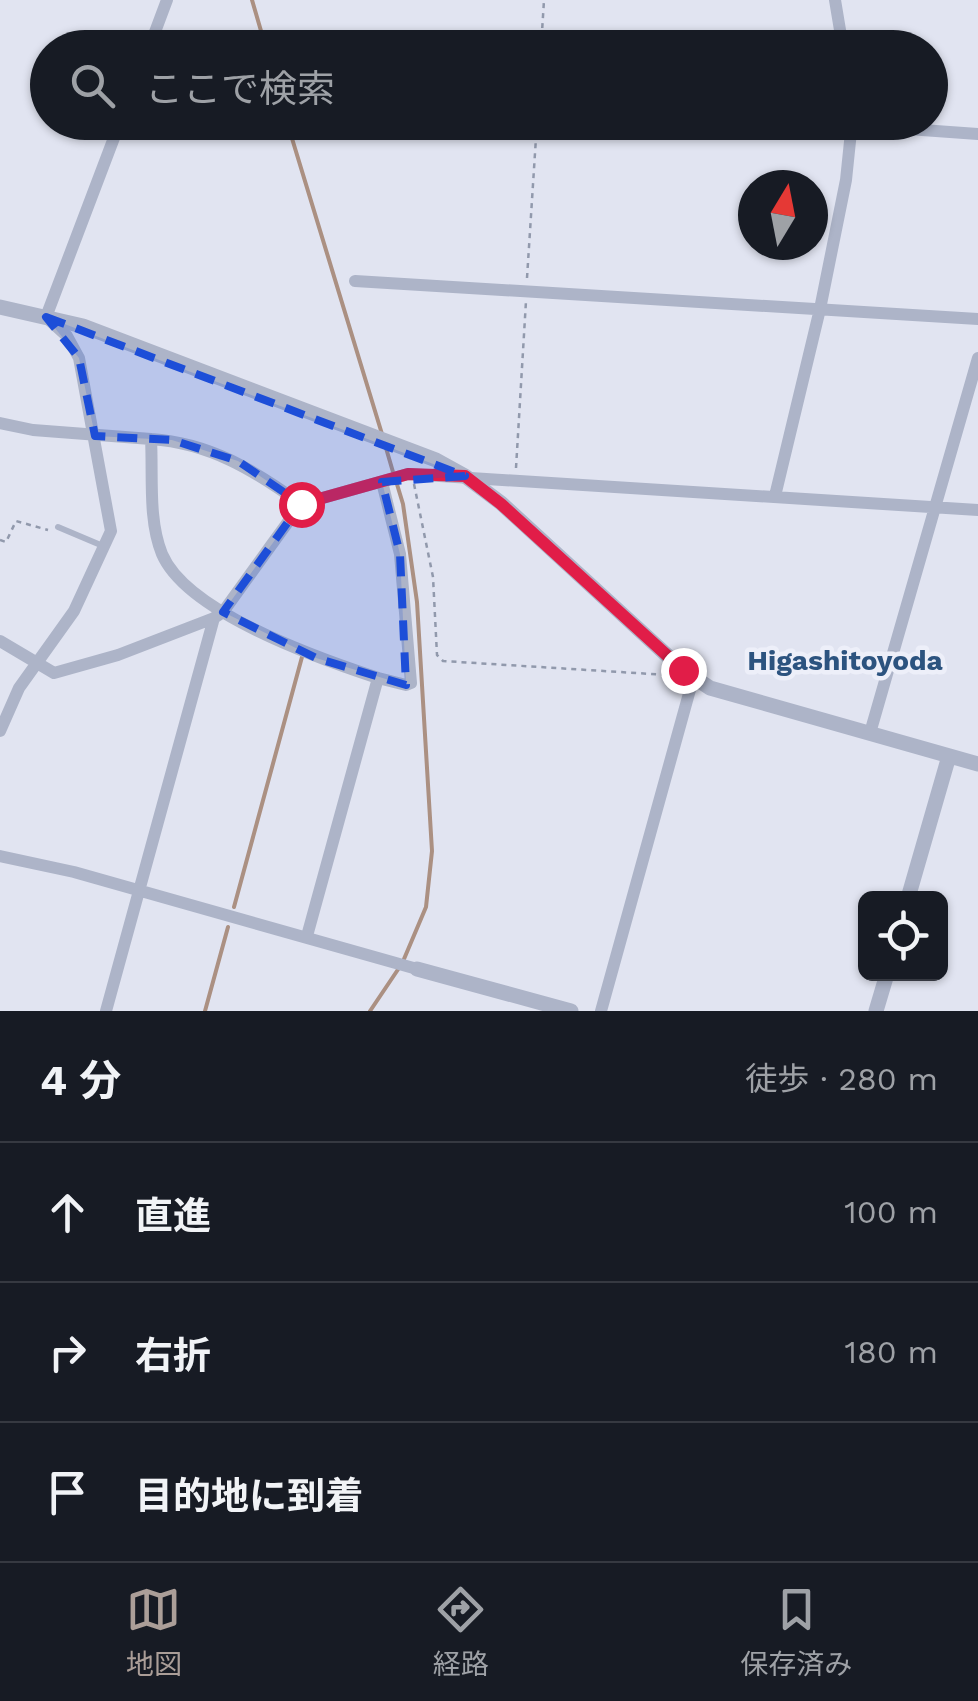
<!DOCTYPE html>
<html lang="ja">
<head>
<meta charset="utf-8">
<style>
	body { margin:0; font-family:"Work Sans","Noto Sans JP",sans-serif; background:#242831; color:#f1f3f6 }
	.controls { position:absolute; right:30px; bottom:30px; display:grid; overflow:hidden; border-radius:15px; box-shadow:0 2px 8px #0004 }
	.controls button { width:90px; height:90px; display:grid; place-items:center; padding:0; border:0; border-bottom:2px solid #363941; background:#171b24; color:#f1f3f6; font:50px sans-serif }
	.compass { position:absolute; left:738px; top:170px; width:90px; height:90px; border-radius:50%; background:#171b24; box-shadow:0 2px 8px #0004; rotate:10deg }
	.stop { position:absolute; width:30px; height:30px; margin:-22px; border:8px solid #e11d48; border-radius:50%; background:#fff }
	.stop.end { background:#e11d48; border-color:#fff; box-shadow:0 2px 10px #0008 }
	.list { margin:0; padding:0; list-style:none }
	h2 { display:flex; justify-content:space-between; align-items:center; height:130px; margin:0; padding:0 40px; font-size:42px }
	h2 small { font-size:32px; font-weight:400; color:#9ea1a6 }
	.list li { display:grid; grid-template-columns:65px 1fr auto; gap:30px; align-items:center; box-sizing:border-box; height:140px; padding:0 40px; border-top:2px solid #363941 }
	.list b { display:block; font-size:38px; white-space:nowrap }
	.list em { font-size:32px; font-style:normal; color:#9ea1a6 }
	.icon { flex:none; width:55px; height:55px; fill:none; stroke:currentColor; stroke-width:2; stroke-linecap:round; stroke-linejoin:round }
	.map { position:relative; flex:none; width:978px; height:1011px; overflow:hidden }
	.search { position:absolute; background:#171b24; box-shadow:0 2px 8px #0004; left:30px; right:30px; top:30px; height:110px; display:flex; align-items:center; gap:25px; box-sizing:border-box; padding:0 35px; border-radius:55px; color:#9ea1a6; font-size:38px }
	.sheet { height:550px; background:#171b24 }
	nav { display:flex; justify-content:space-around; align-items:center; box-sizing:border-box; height:140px; border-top:2px solid #363941; background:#171b24; font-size:28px; color:#9ea1a6 }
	nav a { display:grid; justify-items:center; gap:5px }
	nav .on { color:#ab9e98 }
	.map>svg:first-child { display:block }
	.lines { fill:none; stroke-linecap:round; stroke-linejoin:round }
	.stream { stroke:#ab9082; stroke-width:4 }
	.path { stroke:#9199ac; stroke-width:2.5; stroke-dasharray:5 5; stroke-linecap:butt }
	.service { stroke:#adb4c8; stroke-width:6 }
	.minor { stroke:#adb4c8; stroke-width:12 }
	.tertiary { stroke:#adb4c8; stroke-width:15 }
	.route { stroke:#e11d48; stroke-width:12 }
	.marked { fill:#1d4ed8; fill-opacity:0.2; stroke:#1d4ed8; stroke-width:8; stroke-dasharray:20 12; stroke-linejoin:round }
	.labels { text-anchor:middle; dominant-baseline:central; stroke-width:9; stroke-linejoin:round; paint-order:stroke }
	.neighbourhood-label { font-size:28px; font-weight:bold; fill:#2c537f; stroke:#edeff9 }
</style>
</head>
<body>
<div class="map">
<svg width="978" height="1011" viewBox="0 0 978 1011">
	<rect width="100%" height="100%" fill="#e1e4f1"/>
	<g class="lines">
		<!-- stream -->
		<path class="stream" d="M252,0L266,48
			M287,122L382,434
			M386,448L393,472
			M396,481L403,504L417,602L432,851L426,907L404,959
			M234,907L302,657
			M205,1011L228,927
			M370,1011L399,968"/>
		<!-- path -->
		<path class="path" d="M541,48L544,0
			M816,122L841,124
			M527,278L537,122
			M516,468L526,301
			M414,484L433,577L437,655L443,661L668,675
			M0,540L6,542L16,521L48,530"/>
		<!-- service -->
		<path class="service" d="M58,527L103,546"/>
		<!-- minor -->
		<path class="minor" d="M835,0L843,48
			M149,48L167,0
			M852,125L978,134
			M355,281L978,319
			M0,423L33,430L151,439
			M775,496L820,309L846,180L852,122
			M301,504C254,470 210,443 151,439C153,475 148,520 162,554C187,613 320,659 378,678L307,936
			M0,641L54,673L118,655L214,618
			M378,678L406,685L411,683L400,554L382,482
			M0,731L19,688L74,611L111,531L79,358L67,336L46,317L120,122
			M870,733L978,358
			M0,856L74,872L417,969
			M106,1011L214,618L223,612L301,504L408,474L978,510
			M601,1011L693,679"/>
		<!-- tertiary -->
		<path class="tertiary" d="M0,307L83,326L436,460L465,476L501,503L683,670L710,688L978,764
			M908,898L949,756
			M417,969L571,1011
			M876,1011L887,974"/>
	</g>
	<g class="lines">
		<!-- route -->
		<path class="route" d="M301,504L408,474L465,476L501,504L683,670"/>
	</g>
	<!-- marked area -->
	<path class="marked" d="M46,317L465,476L382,482L400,554L406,685L316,658L223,612L301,504L238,461L172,440L95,436L79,358Z"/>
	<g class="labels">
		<!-- neighbourhood labels -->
		<g class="neighbourhood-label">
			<text x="845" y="660">Higashitoyoda</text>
		</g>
	</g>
</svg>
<div class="controls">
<button><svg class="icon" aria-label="locate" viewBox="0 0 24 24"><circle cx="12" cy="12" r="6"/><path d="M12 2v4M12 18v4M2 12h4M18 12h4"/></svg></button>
</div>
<svg class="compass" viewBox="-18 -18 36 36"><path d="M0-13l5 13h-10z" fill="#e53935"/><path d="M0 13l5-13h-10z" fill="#9ea1a6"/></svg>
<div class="stop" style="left:301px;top:504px"></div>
<div class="stop end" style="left:683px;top:670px"></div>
<div class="search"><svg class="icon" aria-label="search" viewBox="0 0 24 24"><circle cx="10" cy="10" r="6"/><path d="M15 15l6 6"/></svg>ここで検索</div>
</div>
<section class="sheet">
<h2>4 分<small>徒歩 · 280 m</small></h2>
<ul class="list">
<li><svg class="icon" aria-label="ahead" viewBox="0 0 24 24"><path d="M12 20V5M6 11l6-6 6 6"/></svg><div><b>直進</b></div><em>100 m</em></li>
<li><svg class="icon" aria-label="right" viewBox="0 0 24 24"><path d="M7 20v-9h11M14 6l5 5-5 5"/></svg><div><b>右折</b></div><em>180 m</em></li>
<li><svg class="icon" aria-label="arrive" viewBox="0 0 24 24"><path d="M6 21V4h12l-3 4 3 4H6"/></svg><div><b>目的地に到着</b></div></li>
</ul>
</section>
<nav>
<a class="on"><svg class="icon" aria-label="map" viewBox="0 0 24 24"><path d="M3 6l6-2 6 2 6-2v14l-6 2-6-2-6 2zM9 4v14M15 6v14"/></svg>地図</a>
<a><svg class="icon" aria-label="directions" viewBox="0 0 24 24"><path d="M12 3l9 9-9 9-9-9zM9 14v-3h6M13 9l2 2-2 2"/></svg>経路</a>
<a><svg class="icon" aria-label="saved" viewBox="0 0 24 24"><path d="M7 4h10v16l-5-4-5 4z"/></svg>保存済み</a>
</nav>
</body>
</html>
